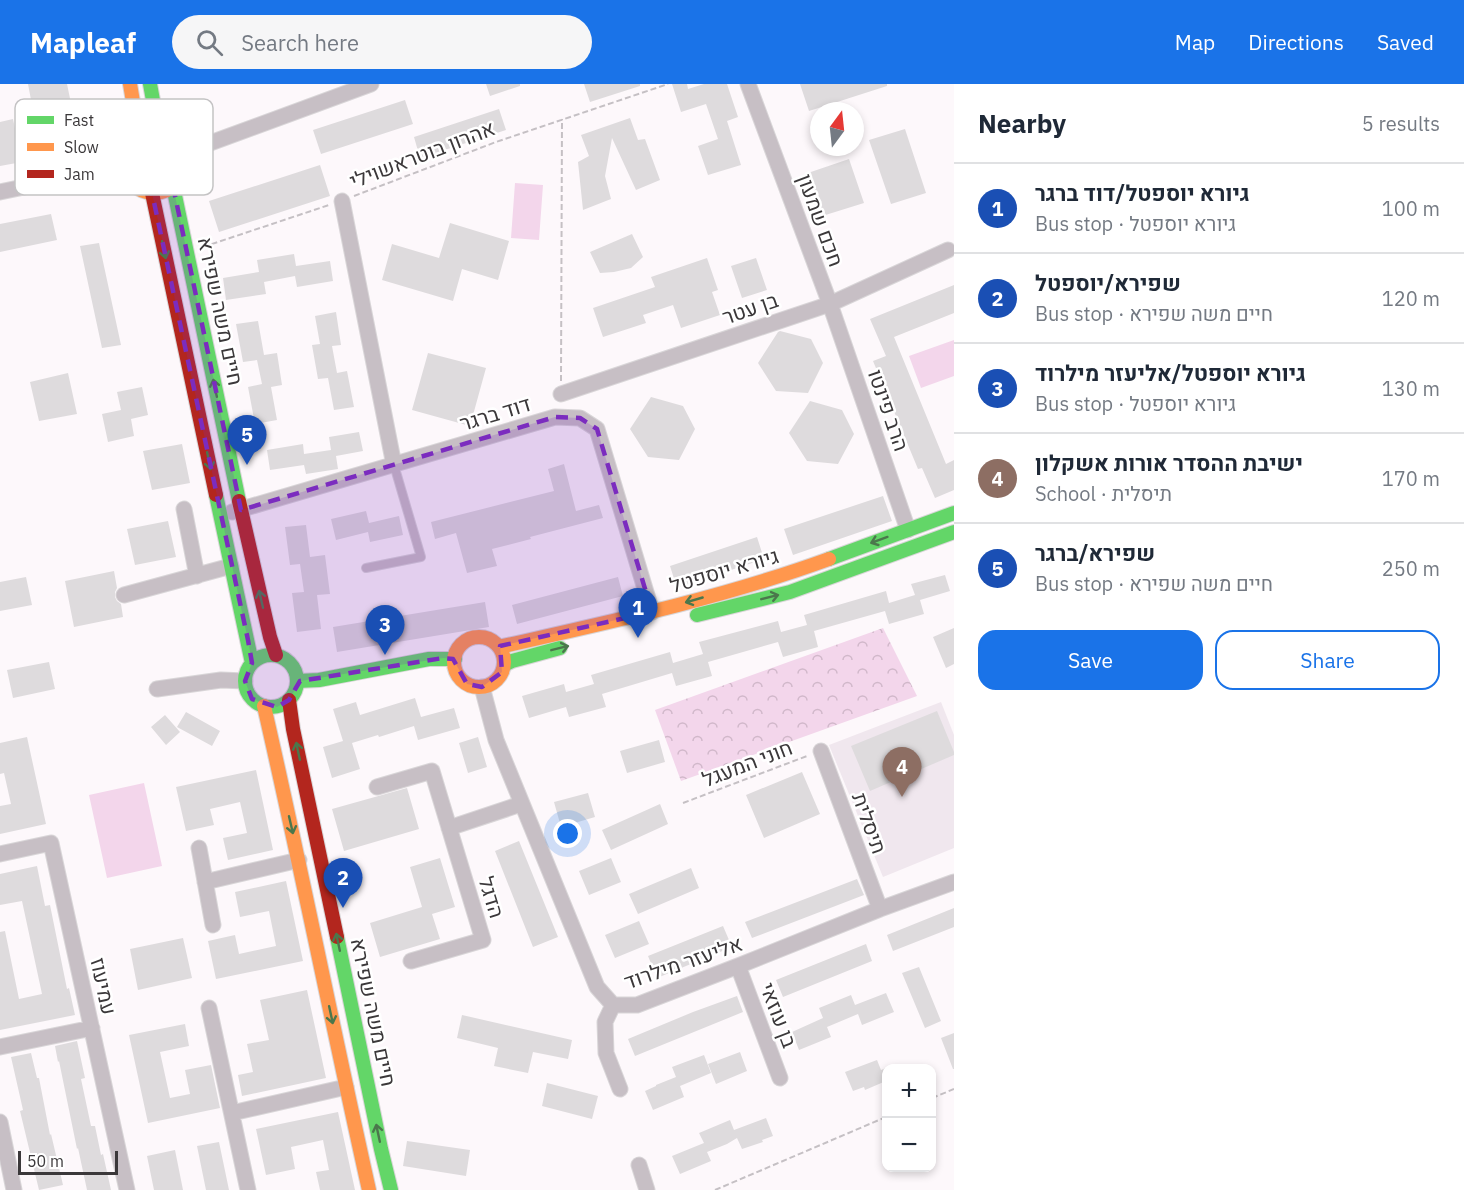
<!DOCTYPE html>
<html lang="en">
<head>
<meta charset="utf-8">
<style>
	body { margin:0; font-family:"IBM Plex Sans",Heebo,sans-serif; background:#f6f6f7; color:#1f2937 }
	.controls { position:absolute; right:18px; bottom:18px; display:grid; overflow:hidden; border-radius:12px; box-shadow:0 3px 9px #0003 }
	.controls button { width:54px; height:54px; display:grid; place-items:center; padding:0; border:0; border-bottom:2px solid #e0e1e3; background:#fff; color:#1f2937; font:30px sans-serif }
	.compass { position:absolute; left:810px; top:18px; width:54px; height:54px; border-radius:50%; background:#fff; box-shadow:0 3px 9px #0003; rotate:15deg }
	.scale { position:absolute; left:18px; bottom:15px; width:100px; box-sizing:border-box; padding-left:6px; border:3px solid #3b383a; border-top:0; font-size:16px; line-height:21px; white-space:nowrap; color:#3b383a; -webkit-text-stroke:4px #fff; paint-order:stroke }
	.you { position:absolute; left:568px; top:750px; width:21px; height:21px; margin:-15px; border:4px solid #fff; border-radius:50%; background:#1a73e8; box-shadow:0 0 0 9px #1a73e833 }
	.badge { display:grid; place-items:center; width:39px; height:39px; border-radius:50%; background:#1a73e8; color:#fff; font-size:20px; font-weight:700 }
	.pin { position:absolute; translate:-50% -50px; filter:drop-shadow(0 2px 3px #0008) }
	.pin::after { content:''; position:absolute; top:32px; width:21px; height:18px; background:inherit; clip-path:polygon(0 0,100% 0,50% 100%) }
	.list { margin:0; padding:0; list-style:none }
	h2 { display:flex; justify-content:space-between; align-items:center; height:78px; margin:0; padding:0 24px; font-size:26px }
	h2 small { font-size:20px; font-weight:400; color:#747a83 }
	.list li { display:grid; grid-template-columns:39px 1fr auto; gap:18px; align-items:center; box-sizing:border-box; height:90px; padding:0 24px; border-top:2px solid #e0e1e3 }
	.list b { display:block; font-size:22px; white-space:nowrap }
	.list p { margin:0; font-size:20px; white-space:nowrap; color:#747a83 }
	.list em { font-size:20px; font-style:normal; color:#747a83 }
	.actions { display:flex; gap:12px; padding:18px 24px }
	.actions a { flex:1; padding:14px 0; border:2px solid #1a73e8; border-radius:18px; text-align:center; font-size:21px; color:#1a73e8 }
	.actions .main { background:#1a73e8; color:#fff }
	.icon { flex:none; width:33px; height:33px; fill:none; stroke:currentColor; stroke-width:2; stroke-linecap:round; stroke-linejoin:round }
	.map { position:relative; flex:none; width:954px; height:1106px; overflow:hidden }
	header { display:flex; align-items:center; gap:36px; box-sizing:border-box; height:84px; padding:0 30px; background:#1a73e8; color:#fff }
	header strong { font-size:28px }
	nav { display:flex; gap:33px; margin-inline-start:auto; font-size:21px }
	.search { width:420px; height:54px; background:#f6f6f7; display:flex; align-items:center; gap:15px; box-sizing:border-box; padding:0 21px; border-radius:33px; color:#747a83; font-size:22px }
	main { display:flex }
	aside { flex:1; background:#fff }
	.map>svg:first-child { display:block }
	.built { fill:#f0e7ee }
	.park { fill:url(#park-crowns) }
	.pitch { fill:#f3d6eb }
	.building { fill:#dedbdd }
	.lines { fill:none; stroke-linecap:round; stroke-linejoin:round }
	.lane-casing { stroke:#d9d6d8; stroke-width:10 }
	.street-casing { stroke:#d9d6d8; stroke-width:17 }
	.fast-casing { stroke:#d9d6d8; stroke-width:16 }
	.slow-casing { stroke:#d9d6d8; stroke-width:16 }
	.jam-casing { stroke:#d9d6d8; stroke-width:16 }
	.path { stroke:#c5c0c4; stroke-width:2; stroke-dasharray:6 3; stroke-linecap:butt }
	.lane { stroke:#c7bfc5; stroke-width:8 }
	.street { stroke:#c7bfc5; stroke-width:15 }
	.fast { stroke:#63d668; stroke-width:14 }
	.slow { stroke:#ff974d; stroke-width:14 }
	.jam { stroke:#b3261e; stroke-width:14 }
	.oneway { stroke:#4b774c }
	.marked { fill:#7b2cbf; fill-opacity:0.2; stroke:#7b2cbf; stroke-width:4.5; stroke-dasharray:12 8; stroke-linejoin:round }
	.labels { text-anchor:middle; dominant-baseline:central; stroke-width:5; stroke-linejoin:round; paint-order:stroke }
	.street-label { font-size:21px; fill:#3b383a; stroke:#fff }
	.key { fill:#fff; stroke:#c4c3c4; stroke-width:1.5 }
	.key-label { font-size:16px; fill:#3b383a }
</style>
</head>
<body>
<header>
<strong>Mapleaf</strong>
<div class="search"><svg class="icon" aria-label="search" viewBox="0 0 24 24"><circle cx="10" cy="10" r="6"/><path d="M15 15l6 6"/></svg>Search here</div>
<nav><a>Map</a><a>Directions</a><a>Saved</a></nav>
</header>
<main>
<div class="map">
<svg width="954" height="1106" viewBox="0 0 954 1106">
	<defs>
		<pattern id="park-crowns" width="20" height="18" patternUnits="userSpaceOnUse" patternTransform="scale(1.5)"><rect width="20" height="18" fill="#f3d6eb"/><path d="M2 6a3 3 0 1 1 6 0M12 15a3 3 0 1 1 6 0" fill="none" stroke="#d1b8ca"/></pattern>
	</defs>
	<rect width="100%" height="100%" fill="#fdf8fb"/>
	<!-- built -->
	<path class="built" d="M941,618L954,651V764L883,793L829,661Z"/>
	<!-- park -->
	<path class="park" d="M883,544L917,612L681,697L655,626Z"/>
	<!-- pitch -->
	<path class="pitch" d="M515,99L543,101L539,156L511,154Z
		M954,256V292L921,304L909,272Z
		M144,699L162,782L107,794L89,711Z"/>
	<!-- building -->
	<path class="building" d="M28,0H67L73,29L35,37Z
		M486,0H520V2L490,12Z
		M584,0H640V2L590,18Z
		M672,0H687L688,5L704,0H727L738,33L727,37L741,81L708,91L698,62L718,55L706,20L681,28Z
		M800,0H887V2L809,27Z
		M405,16L413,40L321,70L313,46Z
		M499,25L506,46L420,74L414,53Z
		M630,34L638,56L645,55L660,96L636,106L612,54L605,92L611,115L583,126L578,78L589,72L581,51Z
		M13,35L22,78L0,82V38Z
		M905,45L926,109L891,120L869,56Z
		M849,75L864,119L819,133L805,90Z
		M320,81L330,112L219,148L209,117Z
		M51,130L57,156L0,168V140Z
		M450,139L509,157L498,196L462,185L453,217L382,196L392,160L439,174Z
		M632,150L643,173L631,184L614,188L600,189L590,168Z
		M99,159L121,261L102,264L80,162Z
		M294,170L296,182L330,177L333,197L297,203L295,192L264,198L266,210L226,216L223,194L259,188L257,176Z
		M707,174L718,206L712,208L720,231L681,244L673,221L643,231L646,239L603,253L593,224L655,203L651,193Z
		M756,174L767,206L742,214L731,182Z
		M954,201V229L894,253L946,380L954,376V406L935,414L922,384L918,385L873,277L886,272L870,235Z
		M336,228L341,261L332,262L337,289L347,287L354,323L334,326L328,294L318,295L312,261L320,260L315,232Z
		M258,237L264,271L277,269L282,301L271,303L277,336L255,340L248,303L262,300L257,276L243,278L236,240Z
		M780,247L811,255L823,279L808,309L776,307L758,279L778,248Z
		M428,269L486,284L470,342L412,326Z
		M68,289L77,330L39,337L30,298Z
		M142,303L148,331L131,335L134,352L108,358L102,330L121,326L117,308Z
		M651,313L683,322L695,345L679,376L648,373L630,345Z
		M810,317L842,326L854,350L838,380L807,377L789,349Z
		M359,348L363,367L336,372L338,385L306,390L304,381L270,386L267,366L303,360L304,370L331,366L329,353Z
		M182,360L190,399L152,406L143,367Z
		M564,380L576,427L599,421L603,434L530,453L531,455L492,465L497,482L467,489L456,449L435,455L431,438L554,407L548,385Z
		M883,412L892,437L793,471L784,445Z
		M366,427L369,439L399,432L403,451L370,458L368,448L336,456L331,435Z
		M168,437L176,473L135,481L127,445Z
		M306,441L310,473L325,471L330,510L317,511L321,545L297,548L292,509L304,508L300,480L290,481L285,443Z
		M757,453L764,475L677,504L670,482Z
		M114,487L117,504L115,508V513L117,517L121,520L123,533L74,543L65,497Z
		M945,491L950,507L920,516L924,530L889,540L885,527L814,547L818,563L783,573L778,558L708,578L712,592L676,602L672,589L602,610L606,623L569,633L566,623L529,634L522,612L564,600L566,608L594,600L591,591L670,568L673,579L703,570L699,558L778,537L781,548L807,541L804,531L886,507L889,519L915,511L911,500Z
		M26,493L32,521L0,527V498Z
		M618,493L623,512L517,540L512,521Z
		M485,518L489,543L337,568L333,543Z
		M954,544V580L946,584L933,553Z
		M49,578L55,605L13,614L7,586Z
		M415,614L421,633L454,624L460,644L418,656L414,642L379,653L378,651L352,659L360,685L332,694L323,663L343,657L333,625L356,618L360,631Z
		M937,627L954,668V671L870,707L851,662Z
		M186,628L220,647L212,662L177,643Z
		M165,631L180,648L166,661L151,643Z
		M27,653L46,740L0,750V722L11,720L4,689L0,690V659Z
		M478,653L487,683L468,689L459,659Z
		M659,656L665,678L627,689L620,667Z
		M256,686L273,766L228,776L223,754L247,749L240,718L210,725L214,741L186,747L176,703Z
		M802,688L820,730L764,754L746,711Z
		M407,704L419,745L344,767L332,725Z
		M588,709L595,733L561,743L554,718Z
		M660,720L668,740L611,766L602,746Z
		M519,757L558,853L533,863L495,767Z
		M440,774L455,823L432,830L440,855L380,873L370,839L422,823L410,783Z
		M611,774L621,798L589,811L579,787Z
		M37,782L45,822L50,821L67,905L69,904L75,931L0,946V848L5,847L19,915L42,910L22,817L0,821V790Z
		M691,784L699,804L638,830L629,810Z
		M857,795L864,811L752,854L745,838Z
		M286,797L303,877L216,895L208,857L235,851L239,870L276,862L269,827L240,833L235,808Z
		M954,824V843L893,867L887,851Z
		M639,837L649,860L615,874L605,851Z
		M723,842L732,863L657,894L648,872Z
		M183,854L192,894L138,906L130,865Z
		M866,860L872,877L783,913L776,896Z
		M919,883L941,937L925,944L902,889Z
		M307,906L326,994L242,1012L238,991L253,988L247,960L269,956L260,916Z
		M886,909L894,928L862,941L858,930L827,943L831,953L799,966L792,948L823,934L819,924L851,911L855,921Z
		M737,912L743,928L635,972L628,955L693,928Z
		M462,931L572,956L568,975L533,968L528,989L494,982L498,964L457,954Z
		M185,940L189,962L160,968L170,1014L190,1010L185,986L211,981L220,1024L148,1039L129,951Z
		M954,949V985H953L941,954Z
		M77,957L85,994L81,995L91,1042H95L101,1071L103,1070L111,1106H87L78,1064L77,1065L59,977L58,978L55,962Z
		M740,968L747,987L716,1000L708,980Z
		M31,969L37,994H39L50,1051L51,1050L63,1101L39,1106L20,1027L23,1026L11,973Z
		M704,971L711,989L680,1002L684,1013L653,1026L645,1007L656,1002V1001L676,993L672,983Z
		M877,976L881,986L886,984V997L865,1006L864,1003L853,1007L845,988Z
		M547,999L598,1012L592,1035L542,1022Z
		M338,1028L355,1106H320L316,1088L329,1086L323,1056L291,1063L295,1085L266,1091L256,1045Z
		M766,1034L773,1052L762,1056L763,1058L742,1065L737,1054L727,1060L707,1068L711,1077L680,1090L672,1072L704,1059L699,1049L730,1036L734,1046Z
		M407,1057L470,1066L466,1092L403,1082Z
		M219,1058L229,1106H206L197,1062Z
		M175,1066L183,1106H154L147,1072Z"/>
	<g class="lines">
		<!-- lane casing -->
		<g class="lane-casing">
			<path id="lane" d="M366,484L421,473L394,381"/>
		</g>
		<!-- street casing -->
		<g class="street-casing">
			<path id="street" d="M748,0L830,220L908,446
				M183,69L371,0
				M0,108L125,82
				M342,117L394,381
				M561,310L830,220L948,166
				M184,425L197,492
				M232,428L555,333L580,334L597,345L652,528
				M124,511L231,482
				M482,603L496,656L597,903L613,921H637L738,882L880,825L954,798
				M157,605L221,596L245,597
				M821,667L880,825
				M377,703L432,687L483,856L411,877
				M449,744L521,720
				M199,764L213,841
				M0,770L51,759L127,1106
				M205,798L299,776
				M738,882L780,994
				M613,921L605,938L606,969L620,1005
				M209,924L248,1106
				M0,963L92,944
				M232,1029L346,1003
				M0,1038L14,1106
				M639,1081L647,1106"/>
		</g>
		<!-- fast casing -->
		<g class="fast-casing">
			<path id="fast" d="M150,0L159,49
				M173,102L239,417
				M216,411L252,579
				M829,475L954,429
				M697,531L790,508L954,448
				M245 597a26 26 0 1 1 52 0a26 26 0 1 1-52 0Z
				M504,581L512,577L560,564
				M297,597L319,596L429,575H455
				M337,853L381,1065L391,1106"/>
		</g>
		<!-- slow casing -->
		<g class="slow-casing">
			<path id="slow" d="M130,0L139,53
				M124 79a30 30 0 1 1 60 0a30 30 0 1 1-60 0Z
				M454 578a25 25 0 1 1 50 0a25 25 0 1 1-50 0Z
				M499,563C610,538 722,514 829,475
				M264,622C301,783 333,945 369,1106"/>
		</g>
		<!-- jam casing -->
		<g class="jam-casing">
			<path id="jam" d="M152,109L216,411
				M239,417L270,553L276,571
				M289,616L293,645L337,853"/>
		</g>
		<!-- path -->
		<path class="path" d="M354,112L496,58L668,0
			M203,163L329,121
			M561,297L562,35
			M683,719L807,672
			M932,1014L954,1005
			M715,1106L886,1033"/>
		<!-- lane -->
		<use href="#lane" class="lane"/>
		<!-- street -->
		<use href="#street" class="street"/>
		<!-- fast -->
		<use href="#fast" class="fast"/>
		<!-- slow -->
		<use href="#slow" class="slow"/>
		<!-- jam -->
		<use href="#jam" class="jam"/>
	</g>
	<!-- one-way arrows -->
	<defs><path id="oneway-shaft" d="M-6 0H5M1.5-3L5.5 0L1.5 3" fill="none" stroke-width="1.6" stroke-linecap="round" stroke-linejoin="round" transform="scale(1.5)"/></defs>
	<g class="oneway">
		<use href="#oneway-shaft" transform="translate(164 166) rotate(78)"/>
		<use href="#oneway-shaft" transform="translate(215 304) rotate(-102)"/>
		<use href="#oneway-shaft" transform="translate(209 377) rotate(78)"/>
		<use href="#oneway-shaft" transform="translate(879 456) rotate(160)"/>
		<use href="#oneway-shaft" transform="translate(770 513) rotate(-14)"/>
		<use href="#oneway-shaft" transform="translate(261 515) rotate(-103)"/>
		<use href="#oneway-shaft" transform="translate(694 516) rotate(164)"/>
		<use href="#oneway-shaft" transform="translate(560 564) rotate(-14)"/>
		<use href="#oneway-shaft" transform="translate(298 667) rotate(-102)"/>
		<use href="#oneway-shaft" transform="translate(291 741) rotate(77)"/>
		<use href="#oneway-shaft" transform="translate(338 858) rotate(-102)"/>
		<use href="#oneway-shaft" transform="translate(331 931) rotate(78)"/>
		<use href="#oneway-shaft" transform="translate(378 1049) rotate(-102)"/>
	</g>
	<!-- marked area -->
	<path class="marked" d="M146,50L167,52L183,69V87L173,102L241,426L555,333L580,334L597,345L652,528L500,562L502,588L482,603L467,600L453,575L443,574L300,597L289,616L277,623L252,615L245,597L252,579L248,556L152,109L137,103L125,82L128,66Z"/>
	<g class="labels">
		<!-- street labels -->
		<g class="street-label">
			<text transform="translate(422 70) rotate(-21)">אהרון בוטראשוילי</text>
			<text transform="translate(821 136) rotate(70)">חכם שמעון</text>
			<text transform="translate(750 224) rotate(-19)">בן עטר</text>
			<text transform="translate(221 227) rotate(78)">חיים משה שפירא</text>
			<text transform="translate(889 326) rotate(71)">הרב פינטו</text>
			<text transform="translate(495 329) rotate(-17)">דוד ברגר</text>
			<text transform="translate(724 486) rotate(-16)">גיורא יוספטל</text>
			<text transform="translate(747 679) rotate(-21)">חוני המעגל</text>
			<text transform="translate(870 739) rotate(70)">תיסלית</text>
			<text transform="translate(492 813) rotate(73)">הדגל</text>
			<text transform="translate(683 878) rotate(-19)">אליעזר מילרוד</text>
			<text transform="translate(104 902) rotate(78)">עמיעוז</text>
			<text transform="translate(374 928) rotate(78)">חיים משה שפירא</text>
			<text transform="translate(779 931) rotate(69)">בן עוזאי</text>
		</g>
	</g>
	<!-- legend -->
	<rect x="15" y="15" width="198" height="96" rx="9" class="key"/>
	<rect x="27" y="32" width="27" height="8" fill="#63d668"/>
	<rect x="27" y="59" width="27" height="8" fill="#ff974d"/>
	<rect x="27" y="86" width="27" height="8" fill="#b3261e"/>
	<g class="key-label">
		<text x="64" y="42">Fast</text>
		<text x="64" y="69">Slow</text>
		<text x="64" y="96">Jam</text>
	</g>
</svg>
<div class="controls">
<button>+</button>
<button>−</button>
</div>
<svg class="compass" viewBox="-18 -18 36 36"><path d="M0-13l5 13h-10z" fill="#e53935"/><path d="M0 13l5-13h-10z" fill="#747a83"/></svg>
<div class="scale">50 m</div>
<div class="you"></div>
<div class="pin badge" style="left:638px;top:554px;background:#1a4fb4">1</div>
<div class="pin badge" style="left:343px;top:824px;background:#1a4fb4">2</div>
<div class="pin badge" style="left:385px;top:571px;background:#1a4fb4">3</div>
<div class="pin badge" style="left:902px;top:713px;background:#8d6e63">4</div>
<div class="pin badge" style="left:247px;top:381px;background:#1a4fb4">5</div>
</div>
<aside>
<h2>Nearby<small>5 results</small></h2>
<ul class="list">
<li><span class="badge" style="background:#1a4fb4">1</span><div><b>גיורא יוספטל/דוד ברגר</b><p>Bus stop · גיורא יוספטל</p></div><em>100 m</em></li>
<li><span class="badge" style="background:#1a4fb4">2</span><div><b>שפירא/יוספטל</b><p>Bus stop · חיים משה שפירא</p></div><em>120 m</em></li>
<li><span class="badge" style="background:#1a4fb4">3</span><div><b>גיורא יוספטל/אליעזר מילרוד</b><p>Bus stop · גיורא יוספטל</p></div><em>130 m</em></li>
<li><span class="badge" style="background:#8d6e63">4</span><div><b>ישיבת ההסדר אורות אשקלון</b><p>School · תיסלית</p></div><em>170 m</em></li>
<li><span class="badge" style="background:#1a4fb4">5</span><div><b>שפירא/ברגר</b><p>Bus stop · חיים משה שפירא</p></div><em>250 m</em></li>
</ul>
<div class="actions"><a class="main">Save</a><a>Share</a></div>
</aside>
</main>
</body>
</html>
